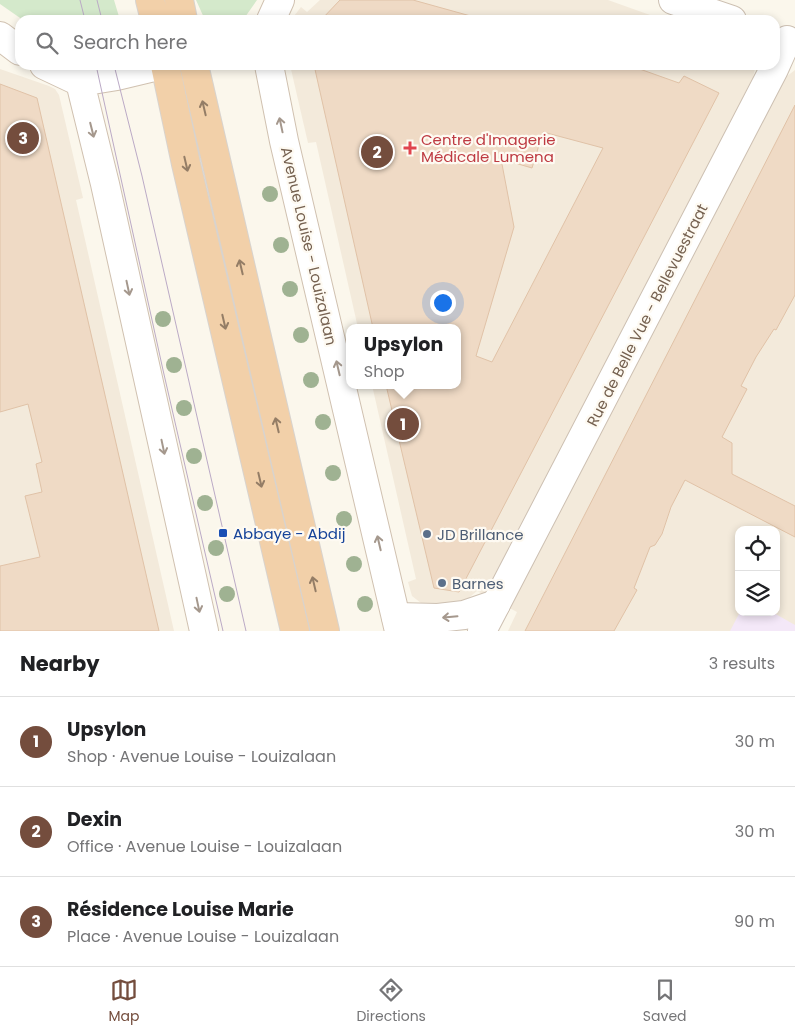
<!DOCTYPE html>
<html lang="en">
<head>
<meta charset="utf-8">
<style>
	body { margin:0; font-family:Poppins,sans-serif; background:#f2f2f2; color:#202124 }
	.controls { position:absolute; right:15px; bottom:15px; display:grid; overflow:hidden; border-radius:10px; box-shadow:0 2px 8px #0003 }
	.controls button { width:45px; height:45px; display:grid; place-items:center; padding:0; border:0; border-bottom:1px solid #e0e0e0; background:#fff; color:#202124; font:25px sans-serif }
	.you { position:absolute; left:442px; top:302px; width:18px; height:18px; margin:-12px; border:4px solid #fff; border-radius:50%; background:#1a73e8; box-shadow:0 0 0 8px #1a73e833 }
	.badge { display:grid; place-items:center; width:32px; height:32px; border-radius:50%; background:#744d3d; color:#fff; font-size:16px; font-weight:700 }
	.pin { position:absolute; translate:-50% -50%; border:2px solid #fff; box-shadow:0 1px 5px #0006 }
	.popup { position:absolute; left:346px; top:324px; width:115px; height:65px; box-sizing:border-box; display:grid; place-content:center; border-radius:10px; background:#fff; filter:drop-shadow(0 1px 4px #0005); font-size:16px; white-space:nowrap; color:#757577 }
	.popup b { font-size:19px; color:#202124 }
	.popup::after { content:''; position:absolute; left:50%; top:100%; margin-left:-10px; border:10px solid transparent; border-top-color:#fff }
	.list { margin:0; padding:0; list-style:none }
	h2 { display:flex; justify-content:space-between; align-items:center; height:65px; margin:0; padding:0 20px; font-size:21px }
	h2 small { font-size:16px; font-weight:400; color:#757577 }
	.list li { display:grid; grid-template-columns:32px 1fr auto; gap:15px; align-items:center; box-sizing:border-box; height:90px; padding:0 20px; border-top:1px solid #e0e0e0 }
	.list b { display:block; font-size:19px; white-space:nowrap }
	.list p { margin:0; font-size:16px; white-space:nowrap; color:#757577 }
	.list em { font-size:16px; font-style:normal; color:#757577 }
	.icon { flex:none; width:28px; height:28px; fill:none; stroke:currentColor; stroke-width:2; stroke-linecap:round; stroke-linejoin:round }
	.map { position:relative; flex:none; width:795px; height:631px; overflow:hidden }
	.search { position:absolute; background:#fff; box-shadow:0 2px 8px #0003; left:15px; right:15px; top:15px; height:55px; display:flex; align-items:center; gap:12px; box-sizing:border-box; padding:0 18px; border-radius:15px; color:#757577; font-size:19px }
	.sheet { height:335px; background:#fff }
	nav { display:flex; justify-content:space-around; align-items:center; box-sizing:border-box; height:70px; border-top:1px solid #e0e0e0; background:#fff; font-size:14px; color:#757577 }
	nav a { display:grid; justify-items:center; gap:2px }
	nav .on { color:#744d3d }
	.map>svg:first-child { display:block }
	.residential { fill:#f3eadb; fill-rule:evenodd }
	.education { fill:#f4e8f8 }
	.green { fill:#d4e9cb }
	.building { fill:#efdac5; stroke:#e0c2a7; fill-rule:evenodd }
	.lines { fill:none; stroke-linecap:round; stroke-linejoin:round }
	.minor-casing { stroke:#cdc0b2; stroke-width:30 }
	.tertiary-casing { stroke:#cdc0b2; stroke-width:30 }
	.secondary-casing { stroke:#d0c1b0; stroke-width:30 }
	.trunk-casing { stroke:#d8d3ce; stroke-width:30 }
	.minor { stroke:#fff; stroke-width:28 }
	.tertiary { stroke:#fff; stroke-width:28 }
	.secondary { stroke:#fff; stroke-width:28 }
	.trunk { stroke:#f2d0a9; stroke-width:28 }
	.tram { stroke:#bbaac6; stroke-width:1 }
	.tree { fill:#9fb292 }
	.oneway { stroke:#947d66 }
	.oneway2 { stroke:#a5988d }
	.health-dot { fill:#e0444e; stroke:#fefaf2; stroke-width:2 }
	.transit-dot { fill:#1a4fb4; stroke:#fefaf2; stroke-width:2 }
	.service-dot { fill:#5c6f8a; stroke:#fefaf2; stroke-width:2 }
	.labels { text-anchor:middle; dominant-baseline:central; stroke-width:4.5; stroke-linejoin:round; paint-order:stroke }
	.health-label { font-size:15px; fill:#be3a42; stroke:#fefaf2; text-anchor:start }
	.street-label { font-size:15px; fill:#756150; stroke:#fefaf2 }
	.transit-label { font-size:15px; fill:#164399; stroke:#fefaf2; text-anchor:start }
	.service-label { font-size:15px; fill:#4e5e75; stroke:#fefaf2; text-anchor:start }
</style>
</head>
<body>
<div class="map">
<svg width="795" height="631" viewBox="0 0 795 631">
	<rect width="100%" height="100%" fill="#fbf7ec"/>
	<!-- residential -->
	<path class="residential" d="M320,0H608L664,20H291L301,7L307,12Z
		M290,65H756L753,77L743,97L767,110L782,80L795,70V631H508L517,612L477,591L465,601L456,604L421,603L412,596L408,582L416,579L372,385H457V328H358L316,142L308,143ZM739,530H776V612H739Z
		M0,69L49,86L55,89L59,95L83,198L76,200L174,631H0Z"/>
	<!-- education -->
	<path class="education" d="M740,612H772L795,625V631H730Z"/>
	<!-- green -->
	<path class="green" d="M0,0H114L120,20H23L0,4Z
		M196,0H257L243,20H205Z"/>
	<!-- building -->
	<path class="building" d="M340,0H413L485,20H321Z
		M314,65H623L634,67L679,83L684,76L719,93L459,592L434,588L386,385H457V328H373ZM543,132L603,148L492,362L476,356L514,227L501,159L532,168Z
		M0,84L37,98L159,631H0V566L40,557L25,496L42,492L36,464L42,462L28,404L0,412Z
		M795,105V295L776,330L774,329L756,357L741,386L747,389L722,437L732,443V474L795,506V537L685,480L671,507L662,534L655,545L650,547L634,588L637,590L614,631H525Z"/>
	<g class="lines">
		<!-- minor casing -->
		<g class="minor-casing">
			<path id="minor" d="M396,617L438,618L464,615L496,604"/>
		</g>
		<!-- tertiary casing -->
		<g class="tertiary-casing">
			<path id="tertiary" d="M673,0L732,20
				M482,631L774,69L787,40"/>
		</g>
		<!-- secondary casing -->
		<g class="secondary-casing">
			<path id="secondary" d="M271,20L280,0
				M0,36L20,51
				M44,65L80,82L117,76L163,65
				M269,65L284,141L399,631
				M80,82L105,184L204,631"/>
		</g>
		<!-- trunk casing -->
		<g class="trunk-casing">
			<path id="trunk" d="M150,0L155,20
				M179,0L183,20
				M165,65L186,164L295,631
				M194,65L325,631"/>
		</g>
		<!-- minor -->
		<use href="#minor" class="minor"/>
		<!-- tertiary -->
		<use href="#tertiary" class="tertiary"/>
		<!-- secondary -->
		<use href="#secondary" class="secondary"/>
		<!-- trunk -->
		<use href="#trunk" class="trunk"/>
		<!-- tram -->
		<path class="tram" d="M80,0L85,20
			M97,0L102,20
			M96,65L163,370L223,631
			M114,65L142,176L246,631"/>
	</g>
	<!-- trees -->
	<g class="tree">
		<circle cx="270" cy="194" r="8"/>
		<circle cx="281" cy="245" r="8"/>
		<circle cx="290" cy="289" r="8"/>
		<circle cx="163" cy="319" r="8"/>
		<circle cx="301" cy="335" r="8"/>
		<circle cx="174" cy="365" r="8"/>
		<circle cx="311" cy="380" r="8"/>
		<circle cx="184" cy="408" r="8"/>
		<circle cx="323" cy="422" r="8"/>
		<circle cx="194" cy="456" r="8"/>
		<circle cx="333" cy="473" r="8"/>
		<circle cx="205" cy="503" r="8"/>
		<circle cx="344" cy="519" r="8"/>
		<circle cx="216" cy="548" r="8"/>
		<circle cx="354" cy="564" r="8"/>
		<circle cx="227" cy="594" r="8"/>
		<circle cx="365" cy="604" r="8"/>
	</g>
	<!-- one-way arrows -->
	<defs><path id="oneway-shaft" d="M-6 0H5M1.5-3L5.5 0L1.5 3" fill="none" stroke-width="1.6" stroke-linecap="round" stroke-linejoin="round" transform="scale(1.25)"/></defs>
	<g class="oneway">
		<use href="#oneway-shaft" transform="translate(204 108) rotate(-103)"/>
		<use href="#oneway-shaft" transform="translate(186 164) rotate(77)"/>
		<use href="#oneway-shaft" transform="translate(241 267) rotate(-103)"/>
		<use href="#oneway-shaft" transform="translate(224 322) rotate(77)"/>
		<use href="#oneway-shaft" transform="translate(277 425) rotate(-103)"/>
		<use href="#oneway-shaft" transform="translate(260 480) rotate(77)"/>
		<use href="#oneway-shaft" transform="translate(314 584) rotate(-103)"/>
	</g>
	<g class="oneway2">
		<use href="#oneway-shaft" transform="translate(281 125) rotate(-102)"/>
		<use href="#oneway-shaft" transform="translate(92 130) rotate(76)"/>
		<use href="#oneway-shaft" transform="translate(128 288) rotate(78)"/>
		<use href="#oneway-shaft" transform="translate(338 368) rotate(-103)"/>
		<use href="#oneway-shaft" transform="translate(163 447) rotate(78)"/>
		<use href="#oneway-shaft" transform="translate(379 543) rotate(-103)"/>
		<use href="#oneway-shaft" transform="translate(198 605) rotate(78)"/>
		<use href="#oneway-shaft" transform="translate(450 617) rotate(175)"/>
	</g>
	<!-- markers -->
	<path class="health-dot" d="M407.5 140.5h5v5h5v5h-5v5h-5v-5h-5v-5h5z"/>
	<rect class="transit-dot" x="218" y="528" width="10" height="10" rx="2.5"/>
	<g class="service-dot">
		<circle cx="427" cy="534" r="5"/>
		<circle cx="442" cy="583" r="5"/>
	</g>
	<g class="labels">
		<!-- health labels -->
		<g class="health-label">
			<text x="421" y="139">Centre d'Imagerie<tspan x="421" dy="17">Médicale Lumena</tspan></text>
		</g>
		<!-- street labels -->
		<g class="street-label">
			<text transform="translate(309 246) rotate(77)">Avenue Louise - Louizalaan</text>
			<text transform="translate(647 315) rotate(-63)">Rue de Belle Vue - Bellevuestraat</text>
		</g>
		<!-- transit labels -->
		<g class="transit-label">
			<text x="233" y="533">Abbaye - Abdij</text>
		</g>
		<!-- service labels -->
		<g class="service-label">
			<text x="437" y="534">JD Brillance</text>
			<text x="452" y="583">Barnes</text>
		</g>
	</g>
</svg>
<div class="controls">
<button><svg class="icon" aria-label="locate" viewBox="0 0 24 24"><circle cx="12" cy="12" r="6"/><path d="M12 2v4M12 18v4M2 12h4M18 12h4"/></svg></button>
<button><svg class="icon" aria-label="layers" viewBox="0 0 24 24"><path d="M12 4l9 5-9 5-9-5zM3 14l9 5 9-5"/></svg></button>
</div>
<div class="you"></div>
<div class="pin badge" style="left:403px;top:424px">1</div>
<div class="popup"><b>Upsylon</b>Shop</div>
<div class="pin badge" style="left:377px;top:152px">2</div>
<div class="pin badge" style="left:23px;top:138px">3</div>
<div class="search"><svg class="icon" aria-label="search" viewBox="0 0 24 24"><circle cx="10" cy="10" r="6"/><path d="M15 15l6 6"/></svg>Search here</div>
</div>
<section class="sheet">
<h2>Nearby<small>3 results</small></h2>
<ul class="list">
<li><span class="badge">1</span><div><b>Upsylon</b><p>Shop · Avenue Louise - Louizalaan</p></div><em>30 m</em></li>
<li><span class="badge">2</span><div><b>Dexin</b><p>Office · Avenue Louise - Louizalaan</p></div><em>30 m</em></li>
<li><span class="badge">3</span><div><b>Résidence Louise Marie</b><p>Place · Avenue Louise - Louizalaan</p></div><em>90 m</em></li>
</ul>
</section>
<nav>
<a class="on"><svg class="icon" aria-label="map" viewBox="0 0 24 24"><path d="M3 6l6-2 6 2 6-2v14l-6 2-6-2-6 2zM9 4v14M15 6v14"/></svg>Map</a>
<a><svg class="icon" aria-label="directions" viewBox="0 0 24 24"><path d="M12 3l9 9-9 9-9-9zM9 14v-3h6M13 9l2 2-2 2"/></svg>Directions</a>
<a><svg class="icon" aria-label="saved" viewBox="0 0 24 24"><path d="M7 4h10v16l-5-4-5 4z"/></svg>Saved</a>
</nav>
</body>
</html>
